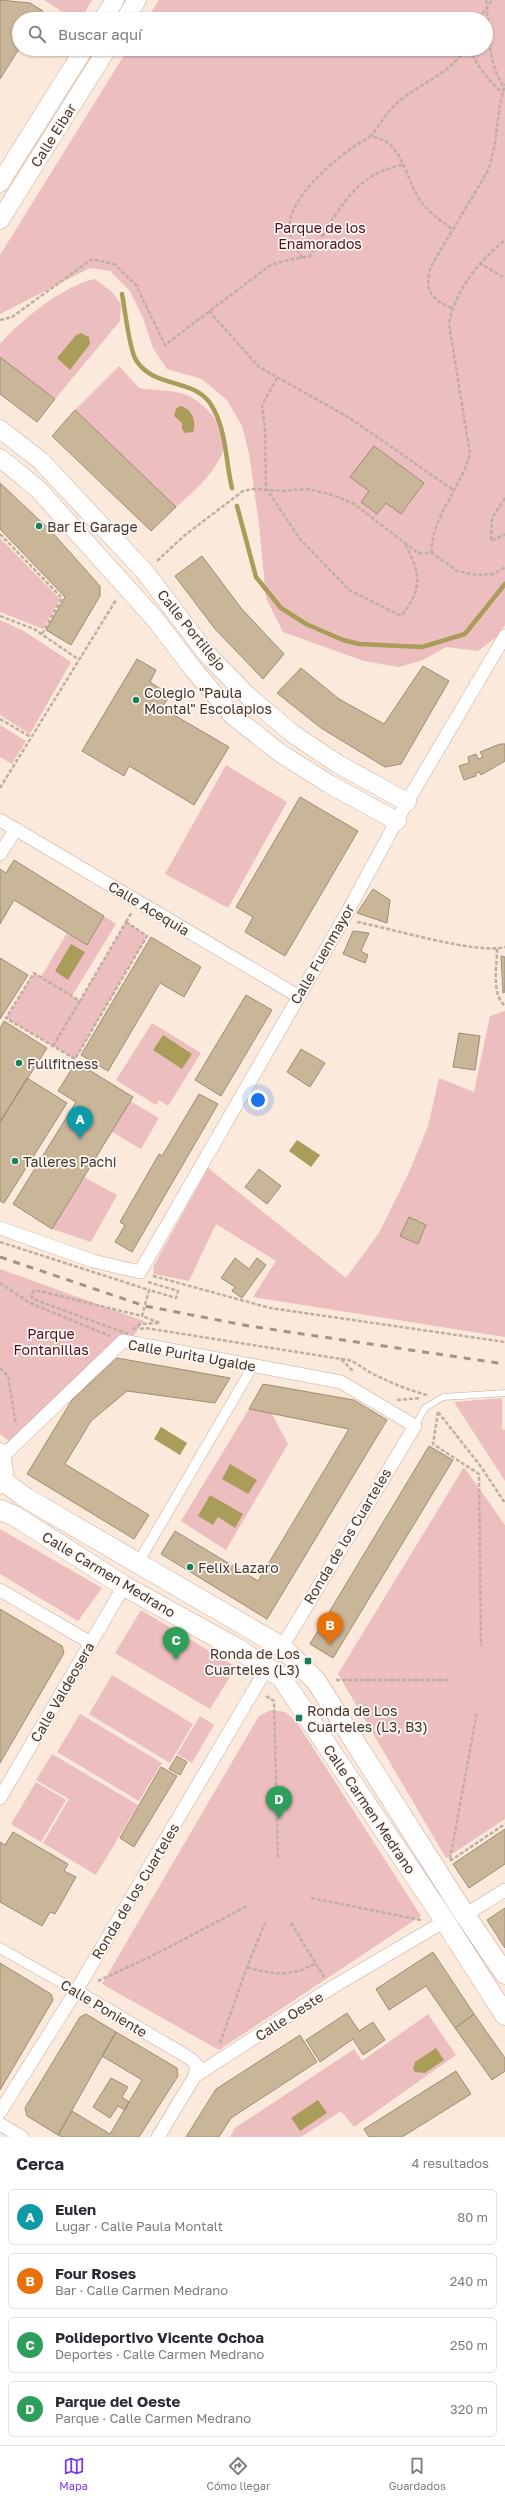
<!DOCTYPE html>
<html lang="es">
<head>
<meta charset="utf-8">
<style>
	body { margin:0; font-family:"Golos Text",sans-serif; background:#f2f2f3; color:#2b2b33 }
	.you { position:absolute; left:258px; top:1100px; width:14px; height:14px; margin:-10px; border:3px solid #fff; border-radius:50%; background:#1a73e8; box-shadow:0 0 0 6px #1a73e833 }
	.badge { display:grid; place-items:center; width:26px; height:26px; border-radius:50%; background:#7c3aed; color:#fff; font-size:13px; font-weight:700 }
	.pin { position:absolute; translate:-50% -33px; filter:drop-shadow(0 1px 2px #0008) }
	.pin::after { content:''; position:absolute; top:21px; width:14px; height:12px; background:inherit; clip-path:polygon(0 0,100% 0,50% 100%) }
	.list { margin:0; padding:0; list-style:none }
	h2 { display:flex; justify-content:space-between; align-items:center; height:52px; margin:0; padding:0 16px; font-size:17px }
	h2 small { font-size:13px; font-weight:400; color:#7c7c81 }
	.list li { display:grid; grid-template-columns:26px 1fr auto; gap:12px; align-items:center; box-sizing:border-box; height:56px; margin:0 8px 8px; padding:0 8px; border:1px solid #e1e1e2; border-radius:6px }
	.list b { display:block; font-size:15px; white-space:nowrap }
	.list p { margin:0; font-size:13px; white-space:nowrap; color:#7c7c81 }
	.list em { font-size:13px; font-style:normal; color:#7c7c81 }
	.icon { flex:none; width:22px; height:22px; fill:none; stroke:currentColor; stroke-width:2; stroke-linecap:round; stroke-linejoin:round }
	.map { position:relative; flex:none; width:505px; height:2137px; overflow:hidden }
	.search { position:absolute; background:#fff; box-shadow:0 1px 3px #0004; left:12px; right:12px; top:12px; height:44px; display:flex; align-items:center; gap:10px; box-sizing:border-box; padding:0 14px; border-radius:22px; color:#7c7c81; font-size:15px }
	.sheet { height:308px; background:#fff }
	nav { display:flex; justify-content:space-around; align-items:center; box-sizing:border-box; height:56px; border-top:1px solid #e1e1e2; background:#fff; font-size:11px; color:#7c7c81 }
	nav a { display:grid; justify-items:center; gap:2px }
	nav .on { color:#7c3aed }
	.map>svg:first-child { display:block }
	.green { fill:#edbebf }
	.water { fill:#a99d59 }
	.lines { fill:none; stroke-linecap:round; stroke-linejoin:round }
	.stream { stroke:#a99d59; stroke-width:4.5 }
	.building { fill:#c9b699; stroke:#9f8d70 }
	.service-casing { stroke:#caad97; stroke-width:7 }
	.pedestrian-casing { stroke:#caad97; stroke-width:11 }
	.minor-casing { stroke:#caad97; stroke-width:14 }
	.secondary-casing { stroke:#caad97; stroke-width:19 }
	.primary-casing { stroke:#caad97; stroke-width:21 }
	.path { stroke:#bfafa2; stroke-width:2.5; stroke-dasharray:4 2; stroke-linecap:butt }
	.service { stroke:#fff; stroke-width:6 }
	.pedestrian { stroke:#fff; stroke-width:10 }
	.minor { stroke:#fff; stroke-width:13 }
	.secondary { stroke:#fff; stroke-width:18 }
	.primary { stroke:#fff; stroke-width:20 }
	.rail { stroke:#a29387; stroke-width:3; stroke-dasharray:7 7; stroke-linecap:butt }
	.path-bridge { stroke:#bfafa2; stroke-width:2.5; stroke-dasharray:4 2; stroke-linecap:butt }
	.poi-dot { fill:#1b805a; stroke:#fff8f4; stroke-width:1.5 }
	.labels { text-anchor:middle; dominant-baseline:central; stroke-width:3.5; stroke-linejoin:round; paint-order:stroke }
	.street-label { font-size:14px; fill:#43372e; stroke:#fff8f4 }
	.park-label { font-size:14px; fill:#4f0c18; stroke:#fff8f4 }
	.poi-label { font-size:14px; fill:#43372e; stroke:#fff8f4; text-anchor:start }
</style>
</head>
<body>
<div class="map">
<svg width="505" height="2137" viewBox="0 0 505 2137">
	<rect width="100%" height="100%" fill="#fbe9db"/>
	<!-- green -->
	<path class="green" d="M44,0H92L81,19H73Z
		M159,0H505V625L498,636L478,651L446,647L423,660L399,667L364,661L283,632L266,598L259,524L249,453L242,426L227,400L202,379L167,369L153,348L143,318L130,291L110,271L90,268L0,314V255L128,49H486V19H147Z
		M95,279L112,292L121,304L120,321L55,399L0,358V344C22,319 63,286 95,279Z
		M119,366L139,388C152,390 168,390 181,393C204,399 233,432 221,456C211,477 193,492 176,507L75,410Z
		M0,538L60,599L43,629L0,612Z
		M0,620L22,630L71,662L30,734L0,715Z
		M0,725L26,741L12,764L0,757Z
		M226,765L287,802L228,908L165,874Z
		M104,916L116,924L72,996L80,1001L126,922L147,936L75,1059L6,1018L34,973L41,977L67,933L87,945Z
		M505,1011V1337L253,1297L276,1261L216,1224L189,1281L154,1274L153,1267L208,1168L346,1278L379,1233L410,1170L428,1126L439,1078L474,1092L490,1016Z
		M152,1023L201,1053L168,1106L159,1100L156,1105L116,1080Z
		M130,1101L159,1118L141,1149L112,1132Z
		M84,1177L117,1195L91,1242L52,1229Z
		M0,1269L144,1321L132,1338L10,1442L0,1434Z
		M502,1398V1429L505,1430V1481L454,1402Z
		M249,1409L272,1414L288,1444L226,1550L181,1521Z
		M464,1467L505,1525V1819L446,1858L338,1674Z
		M0,1529L102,1588L78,1621L0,1574Z
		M141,1610L236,1667L210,1709L115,1653Z
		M112,1675L193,1724L170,1763L89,1714Z
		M271,1710L285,1712L296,1721L421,1916L219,2050L102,1984L259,1716Z
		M80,1714L162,1763L139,1801L57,1752Z
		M200,1716L214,1725L192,1763L177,1754Z
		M52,1754L138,1805L96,1875L43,1843L69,1799L36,1780Z
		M36,1782L66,1800L41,1842L11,1824Z
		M428,2014L456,2055L354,2127L341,2111L301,2137H230L235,2128L354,2049L362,2061Z"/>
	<!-- water -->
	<path class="water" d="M81,333L89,337L90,344L70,370L57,358L76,335Z
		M180,406C192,408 197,422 193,432L185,433L182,429V423L174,416L176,409Z
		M71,944L85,952L68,980L55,971Z
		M163,1035L192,1054L182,1069L153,1050Z
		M297,1140L320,1155L311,1167L289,1151Z
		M161,1427L187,1443L180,1455L154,1439Z
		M230,1464L257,1480L248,1494L222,1479Z
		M210,1495L243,1514L235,1528L218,1517L213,1525L198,1516Z
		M436,2048L444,2060L425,2073L415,2072L413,2069L415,2062Z
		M318,2100L327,2113L300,2131L291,2118Z"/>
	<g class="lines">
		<!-- stream -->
		<path class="stream" d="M122,294C125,309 129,349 136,360C153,388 192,378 210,403C227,429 225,459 232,488
			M237,506L256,577L281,608L306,624L343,640L359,644L422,647L465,634L505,584"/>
	</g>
	<!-- building -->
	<path class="building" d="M0,0L30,3L43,11L38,19H19V49L0,79Z
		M0,357L55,399L37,422L0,394Z
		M75,410L176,507L151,531L52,436Z
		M374,446L424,483L401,514L386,503L377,514L361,502L369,491L350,477Z
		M0,483L51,531L100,586V596L71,645L46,630L65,597L0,529Z
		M202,556L241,608L284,654L263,679L215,629L175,576Z
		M137,659L156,670L150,682L170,695L162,708L229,747L194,805L129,766L124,776L82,751Z
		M423,666L449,681L401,764L385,767L321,728L277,693L301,668L339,699L384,724Z
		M500,744H505V761L481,775L479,772L476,773V776L464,780L459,766L469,763L468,757L476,754L478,759L483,757L480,752Z
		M300,797L358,831L285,956L245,932L253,917L236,907Z
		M14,860L104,916L87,945L14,900L0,924V869L6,873Z
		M373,889L390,900L387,923L357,913Z
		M353,931L369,933L361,951L368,955L365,963L343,954Z
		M151,937L201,967L184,997L160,983L108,1071L81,1055Z
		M501,956L505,957V992L503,993Z
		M0,958L28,975L0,1019Z
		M246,995L272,1010L221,1096L195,1080Z
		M4,1021L47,1048L0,1122V1028Z
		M459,1033L480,1036L475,1070L453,1067Z
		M301,1049L325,1063L310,1087L287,1072Z
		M76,1062L133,1097L52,1229L13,1204L76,1102L58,1091Z
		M27,1078L67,1103L4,1203L0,1201V1122Z
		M199,1094L218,1104L132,1252L115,1242L125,1225L120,1222L159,1154L162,1156Z
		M259,1169L281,1186L267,1204L245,1187Z
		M409,1217L426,1225L418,1244L400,1236Z
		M235,1258L249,1269L257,1258L266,1265L242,1298L232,1291L235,1287L221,1278Z
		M117,1358L230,1378L215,1403L127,1391L91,1421L65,1464L149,1515L134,1539L27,1474L72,1400Z
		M263,1384L354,1400L387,1420L267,1619L161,1554L175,1531L258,1581L349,1429L249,1409Z
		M429,1446L453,1460L333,1658L310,1644Z
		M0,1609L62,1646L64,1653L0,1763Z
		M177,1756L187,1762L180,1775L169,1769Z
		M161,1767L177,1776L134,1847L120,1838Z
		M505,1829V1864L469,1888L453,1864Z
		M13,1832L68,1864L64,1871L76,1877L55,1914L50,1912L42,1926L0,1902V1842L5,1845Z
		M505,1908V1948L487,1920Z
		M433,1952L474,2014L455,2028L426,1986L389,2010L376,1989Z
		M0,1963L51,1994L53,2000L0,2090Z
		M347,2013L359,2031L373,2022L385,2040L363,2055L353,2039L320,2062L306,2040Z
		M86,2014L116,2032L58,2135L27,2116L25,2108L80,2017Z
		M474,2014L505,2058V2071L492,2080L455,2028Z
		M116,2032L177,2068L178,2076L139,2137H62L58,2135L72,2111L110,2134L142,2080L102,2056Z
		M300,2035L317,2062L231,2118L219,2137H186L216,2089Z
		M456,2071L471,2094L402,2137H369L364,2129Z
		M111,2078L128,2087L122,2097L129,2102L125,2110L118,2106L110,2118L93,2107Z"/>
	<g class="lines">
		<!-- service casing -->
		<g class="service-casing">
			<path id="service" d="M415,1426L425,1408L443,1397L505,1393"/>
		</g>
		<!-- pedestrian casing -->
		<g class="pedestrian-casing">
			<path id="pedestrian" d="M138,1563L253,1366
				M0,1948L76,1991"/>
		</g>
		<!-- minor casing -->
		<g class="minor-casing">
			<path id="minor" d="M0,820L298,996
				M0,854L16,829
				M0,1228L93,1261L140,1272L343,920L407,802L505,636
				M2,1457L123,1341L341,1382L415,1426L282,1647
				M0,1590L91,1643
				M0,1798L124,1586
				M465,1915L505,1890
				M76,1991L191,2059L197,2065L195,2076
				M0,2112L76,1991L267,1668
				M0,2124L22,2137
				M158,2137L195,2076L331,1988L445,1921"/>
		</g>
		<!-- secondary casing -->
		<g class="secondary-casing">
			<path id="secondary" d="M103,19L115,0
				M125,19L137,0
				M0,183L84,49
				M0,220L107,49
				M0,429L41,461L145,572L207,654L249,697L293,734L338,764L407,802
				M0,458L38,489L155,619L193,669L233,716L280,753L329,784L397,821"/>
		</g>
		<!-- primary casing -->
		<g class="primary-casing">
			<path id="primary" d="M0,1453L3,1472L0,1484
				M2,1480L26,1498L282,1647L316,1681L465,1915L505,1974
				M0,1510L15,1516L124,1586L238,1649L281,1677L437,1909L505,2015"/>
		</g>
		<!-- path -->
		<path class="path" d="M486,0C490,31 486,60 504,87
			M479,19L492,0
			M470,49C477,67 489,80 502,93
			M370,137C379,126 387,112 397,103C418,84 450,74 465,49
			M302,258C298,250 292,241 290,232C283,199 344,150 370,137C404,138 405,183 423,204C431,214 443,222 453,230
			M479,263L505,278
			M452,308C430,299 424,289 431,266L489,169L495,143L500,104L505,84
			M209,311L259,367L348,417L455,491
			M0,320L12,317L92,259L114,264L136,285L165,345L269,266L283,261L310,256C336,217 350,175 402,165
			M277,378L262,405L265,428L266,488L300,539L349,590L401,616C423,589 421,574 405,544
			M505,498L492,518L491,541L505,534
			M0,534L62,598L42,634
			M432,553C429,521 462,486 470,454L449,324C456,288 478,263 505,240
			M157,561L185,535L243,491L253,489L282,491L308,489L333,495L354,504L418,553H432L457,571L477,575L494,574L505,567
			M0,616L34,629L78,659
			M0,719L31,737
			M0,788L116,600
			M126,922L147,936L75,1059L6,1018L34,973L80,1001Z
			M126,922L132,912
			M357,922C390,928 478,955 505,947
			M497,949C497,967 491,993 505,1006
			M53,1046L80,1001
			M153,1276L270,1308L505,1342
			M148,1282L178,1291L176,1298L149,1290
			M0,1283L30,1303L110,1336
			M140,1329L145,1328L341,1359L354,1372
			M133,1330L140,1324L160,1323L142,1316
			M341,1359C354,1359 360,1367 371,1373C389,1382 408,1390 427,1395
			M0,1368L8,1376L16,1425
			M397,1400L421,1398
			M438,1412L479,1464L505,1503
			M438,1412L433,1444L479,1474L481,1646
			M336,1680H451
			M266,1696L274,1701L278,1859
			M450,1859L477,1712
			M450,1861L505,1824
			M311,1898L421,1920
			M291,1923L324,1977
			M247,1967C272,1975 293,1977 316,1963
			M98,1981L154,1955L247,1906
			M220,2043L247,1967L265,1923"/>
		<!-- service -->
		<use href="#service" class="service"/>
		<!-- pedestrian -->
		<use href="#pedestrian" class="pedestrian"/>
		<!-- minor -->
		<use href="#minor" class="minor"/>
		<!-- secondary -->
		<use href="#secondary" class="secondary"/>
		<!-- primary -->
		<use href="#primary" class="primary"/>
		<!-- rail -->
		<path class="rail" d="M0,1257L145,1306L249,1326L505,1364"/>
		<!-- path-bridge -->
		<path class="path-bridge" d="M0,1242L149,1290L142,1316L35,1290L31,1295L33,1299L128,1334"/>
	</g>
	<!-- markers -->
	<g class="poi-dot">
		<circle cx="39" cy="526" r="4"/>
		<circle cx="136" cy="700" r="4"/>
		<circle cx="19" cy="1063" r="4"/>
		<circle cx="15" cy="1161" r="4"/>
		<circle cx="190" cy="1567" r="4"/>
		<rect x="304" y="1657" width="8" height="8" rx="2"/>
		<rect x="295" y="1714" width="8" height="8" rx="2"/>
	</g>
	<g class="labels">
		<!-- street labels -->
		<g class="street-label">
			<text transform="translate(53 135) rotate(-58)">Calle Eibar</text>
			<text transform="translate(192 630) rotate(51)">Calle Portillejo</text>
			<text transform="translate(149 908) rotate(31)">Calle Acequia</text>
			<text transform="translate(322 954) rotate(-60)">Calle Fuenmayor</text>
			<text transform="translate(192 1355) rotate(10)">Calle Purita Ugalde</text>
			<text transform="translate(347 1536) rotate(-59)">Ronda de los Cuarteles</text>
			<text transform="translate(109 1574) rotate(31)">Calle Carmen Medrano</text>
			<text transform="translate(62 1692) rotate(-60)">Calle Valdeosera</text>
			<text transform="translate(370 1809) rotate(56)">Calle Carmen Medrano</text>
			<text transform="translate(135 1891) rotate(-59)">Ronda de los Cuarteles</text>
			<text transform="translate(104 2008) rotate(31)">Calle Poniente</text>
			<text transform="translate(289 2016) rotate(-33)">Calle Oeste</text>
		</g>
		<!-- park labels -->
		<g class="park-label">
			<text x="320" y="227">Parque de los<tspan x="320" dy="16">Enamorados</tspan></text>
			<text x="51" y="1333">Parque<tspan x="51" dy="16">Fontanillas</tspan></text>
		</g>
		<!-- poi labels -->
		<g class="poi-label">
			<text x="47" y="526">Bar El Garage</text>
			<text x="144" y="692">Colegio "Paula<tspan x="144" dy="16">Montal" Escolapios</tspan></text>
			<text x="27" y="1063">Fullfitness</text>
			<text x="23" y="1161">Talleres Pachi</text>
			<text x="198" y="1567">Felix Lazaro</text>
			<text x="300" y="1653" text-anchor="end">Ronda de Los<tspan x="300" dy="16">Cuarteles (L3)</tspan></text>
			<text x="307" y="1710">Ronda de Los<tspan x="307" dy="16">Cuarteles (L3, B3)</tspan></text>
		</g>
	</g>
</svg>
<div class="you"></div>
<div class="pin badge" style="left:80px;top:1139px;background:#0f9aa8">A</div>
<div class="pin badge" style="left:330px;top:1645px;background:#e8710a">B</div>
<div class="pin badge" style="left:176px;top:1660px;background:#2e9e5b">C</div>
<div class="pin badge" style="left:279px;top:1819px;background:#2e9e5b">D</div>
<div class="search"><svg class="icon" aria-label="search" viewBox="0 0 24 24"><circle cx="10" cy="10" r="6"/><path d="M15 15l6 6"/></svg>Buscar aquí</div>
</div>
<section class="sheet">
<h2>Cerca<small>4 resultados</small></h2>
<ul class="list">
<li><span class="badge" style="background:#0f9aa8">A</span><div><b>Eulen</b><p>Lugar · Calle Paula Montalt</p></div><em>80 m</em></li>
<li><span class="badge" style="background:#e8710a">B</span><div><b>Four Roses</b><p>Bar · Calle Carmen Medrano</p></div><em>240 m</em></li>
<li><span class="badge" style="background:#2e9e5b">C</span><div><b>Polideportivo Vicente Ochoa</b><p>Deportes · Calle Carmen Medrano</p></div><em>250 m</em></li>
<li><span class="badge" style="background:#2e9e5b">D</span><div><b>Parque del Oeste</b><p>Parque · Calle Carmen Medrano</p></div><em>320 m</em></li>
</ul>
</section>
<nav>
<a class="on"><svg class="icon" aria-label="map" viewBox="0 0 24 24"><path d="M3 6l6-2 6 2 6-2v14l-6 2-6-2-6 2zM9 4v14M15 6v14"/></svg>Mapa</a>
<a><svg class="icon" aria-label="directions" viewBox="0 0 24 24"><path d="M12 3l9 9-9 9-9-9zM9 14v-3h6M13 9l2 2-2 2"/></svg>Cómo llegar</a>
<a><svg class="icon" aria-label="saved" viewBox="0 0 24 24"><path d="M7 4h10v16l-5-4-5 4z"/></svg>Guardados</a>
</nav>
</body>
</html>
